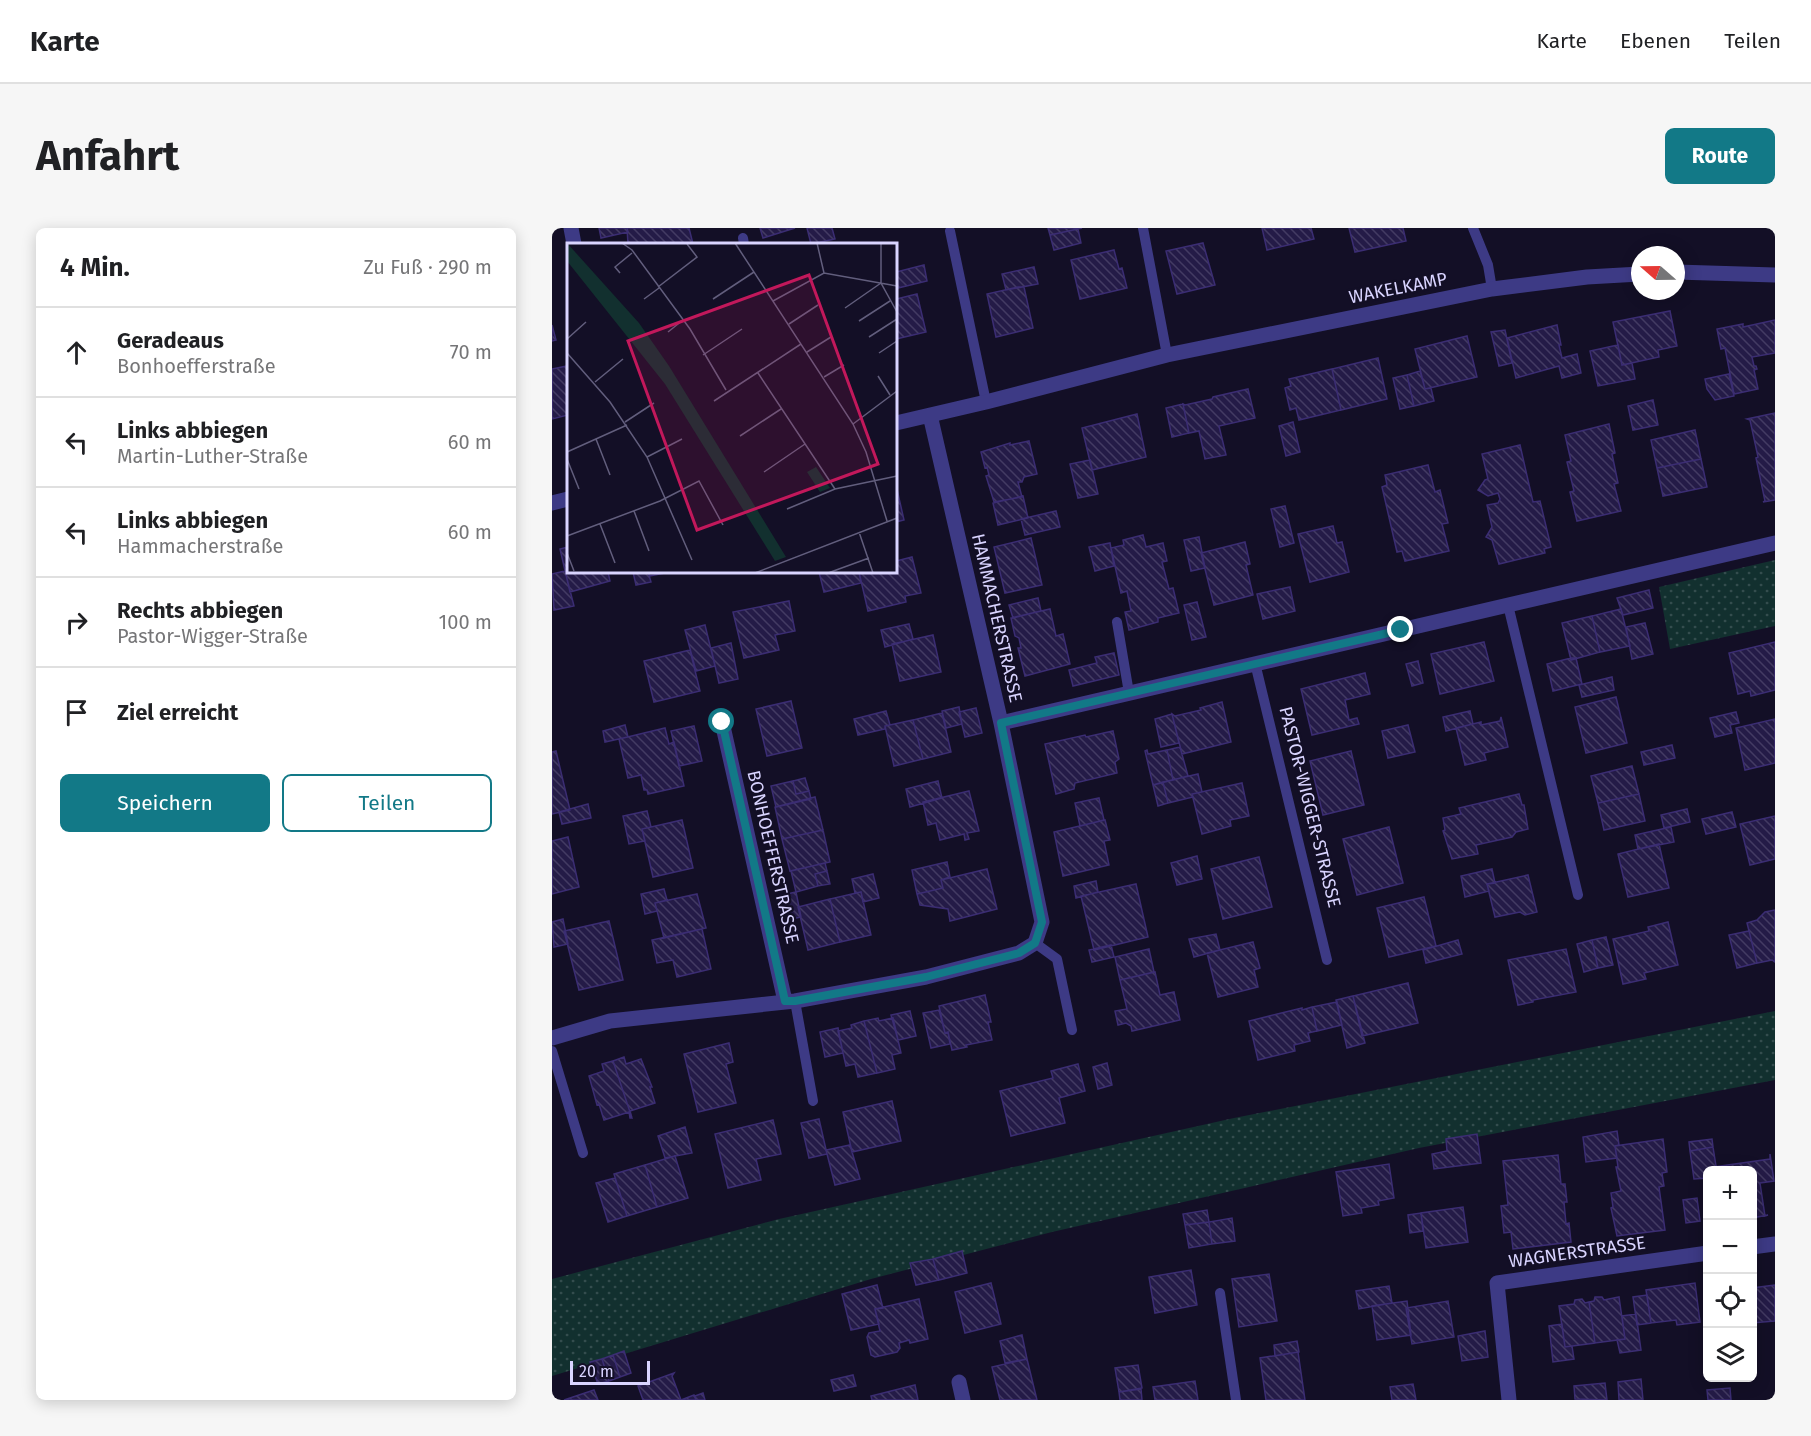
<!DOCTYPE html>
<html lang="de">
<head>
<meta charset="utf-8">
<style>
	body { margin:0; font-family:"Fira Sans",sans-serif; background:#f6f6f6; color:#202124 }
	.controls { position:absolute; right:18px; bottom:18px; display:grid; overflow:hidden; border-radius:9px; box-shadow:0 3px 15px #0003 }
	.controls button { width:54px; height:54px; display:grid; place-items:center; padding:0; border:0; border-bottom:2px solid #e0e0e0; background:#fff; color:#202124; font:30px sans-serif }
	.compass { position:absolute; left:1079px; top:18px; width:54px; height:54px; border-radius:50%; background:#fff; box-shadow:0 3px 15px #0003; rotate:290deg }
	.scale { position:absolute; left:18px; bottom:15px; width:80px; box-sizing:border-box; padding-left:6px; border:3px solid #d9d4ff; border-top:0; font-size:16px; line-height:21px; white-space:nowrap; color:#d9d4ff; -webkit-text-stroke:4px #130f26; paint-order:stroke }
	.stop { position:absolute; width:18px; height:18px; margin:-14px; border:4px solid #127987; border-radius:50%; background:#fff }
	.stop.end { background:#127987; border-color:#fff; box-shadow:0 2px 6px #0008 }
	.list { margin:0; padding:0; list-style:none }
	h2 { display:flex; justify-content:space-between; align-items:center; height:78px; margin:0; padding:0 24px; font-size:26px }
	h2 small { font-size:20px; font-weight:400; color:#757577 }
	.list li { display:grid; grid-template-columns:39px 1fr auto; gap:18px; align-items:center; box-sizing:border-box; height:90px; padding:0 24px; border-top:2px solid #e0e0e0 }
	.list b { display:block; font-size:22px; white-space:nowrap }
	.list p { margin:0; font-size:20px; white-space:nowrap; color:#757577 }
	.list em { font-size:20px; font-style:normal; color:#757577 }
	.actions { display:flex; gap:12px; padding:18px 24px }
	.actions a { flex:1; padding:14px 0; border:2px solid #127987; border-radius:9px; text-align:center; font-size:21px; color:#127987 }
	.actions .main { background:#127987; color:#fff }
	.icon { flex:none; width:33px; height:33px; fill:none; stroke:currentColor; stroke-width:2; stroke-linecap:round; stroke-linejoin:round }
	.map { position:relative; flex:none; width:1223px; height:1172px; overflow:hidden; border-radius:9px }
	header { display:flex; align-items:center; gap:36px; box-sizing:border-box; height:84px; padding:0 30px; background:#fff; border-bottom:2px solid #e0e0e0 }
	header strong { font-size:28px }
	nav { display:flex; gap:33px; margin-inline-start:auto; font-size:21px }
	.intro { display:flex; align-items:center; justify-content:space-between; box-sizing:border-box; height:144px; padding:0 36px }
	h1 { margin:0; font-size:42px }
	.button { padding:15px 27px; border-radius:9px; background:#127987; color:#fff; font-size:21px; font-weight:700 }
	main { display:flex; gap:36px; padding:0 36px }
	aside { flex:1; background:#fff; border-radius:9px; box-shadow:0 3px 15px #0003 }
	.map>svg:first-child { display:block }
	.grass { fill:url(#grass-dots) }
	.building { fill:url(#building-back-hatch); stroke:#3b2d73; stroke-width:1.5 }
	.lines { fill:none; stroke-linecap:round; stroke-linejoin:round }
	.lane { stroke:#3d3a85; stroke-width:10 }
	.street { stroke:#3d3a85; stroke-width:15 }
	.route { stroke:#127987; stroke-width:8 }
	.labels { text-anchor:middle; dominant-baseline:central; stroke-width:4.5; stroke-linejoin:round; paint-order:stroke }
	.street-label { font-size:18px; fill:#d9d4ff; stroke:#130f26 }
	.inset-road { fill:none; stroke:#625e7d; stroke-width:1.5 }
	.view { fill:#c2185b; fill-opacity:0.15; stroke:#c2185b; stroke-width:3 }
	.inset-edge { fill:none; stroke:#d9d4ff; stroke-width:3 }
</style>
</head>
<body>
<header>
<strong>Karte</strong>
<nav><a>Karte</a><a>Ebenen</a><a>Teilen</a></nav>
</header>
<div class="intro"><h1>Anfahrt</h1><a class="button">Route</a></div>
<main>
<aside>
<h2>4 Min.<small>Zu Fuß · 290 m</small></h2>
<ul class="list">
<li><svg class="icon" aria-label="ahead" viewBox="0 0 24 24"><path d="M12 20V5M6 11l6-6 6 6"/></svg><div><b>Geradeaus</b><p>Bonhoefferstraße</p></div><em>70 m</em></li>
<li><svg class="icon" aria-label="left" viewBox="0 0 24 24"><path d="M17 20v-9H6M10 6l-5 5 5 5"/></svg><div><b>Links abbiegen</b><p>Martin-Luther-Straße</p></div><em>60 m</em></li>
<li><svg class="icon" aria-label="left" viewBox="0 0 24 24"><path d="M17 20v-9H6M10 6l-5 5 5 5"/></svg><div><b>Links abbiegen</b><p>Hammacherstraße</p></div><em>60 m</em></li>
<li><svg class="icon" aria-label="right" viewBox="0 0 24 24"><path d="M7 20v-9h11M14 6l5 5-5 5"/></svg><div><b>Rechts abbiegen</b><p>Pastor-Wigger-Straße</p></div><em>100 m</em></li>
<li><svg class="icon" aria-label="arrive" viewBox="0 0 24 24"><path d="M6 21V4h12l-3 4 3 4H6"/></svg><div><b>Ziel erreicht</b></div></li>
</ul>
<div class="actions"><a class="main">Speichern</a><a>Teilen</a></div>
</aside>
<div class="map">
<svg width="1223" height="1172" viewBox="0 0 1223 1172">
	<defs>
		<pattern id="grass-dots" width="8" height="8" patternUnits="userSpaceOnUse" patternTransform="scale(1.5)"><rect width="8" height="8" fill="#12302f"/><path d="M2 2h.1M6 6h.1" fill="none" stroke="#344d4e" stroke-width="1.8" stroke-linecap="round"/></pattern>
		<pattern id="building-back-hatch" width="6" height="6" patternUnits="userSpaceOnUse" patternTransform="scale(1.5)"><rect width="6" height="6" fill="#241b47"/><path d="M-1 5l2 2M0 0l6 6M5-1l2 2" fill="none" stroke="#433b63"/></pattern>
	</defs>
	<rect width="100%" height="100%" fill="#130f26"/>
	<!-- grass -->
	<path class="grass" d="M1223,332V398L1118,421L1107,359Z
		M1223,783V852L867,920L500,1004L319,1051L0,1148V1051L227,991L682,890Z"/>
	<!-- building -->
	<path class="building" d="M47,0H75L76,4L49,10Z
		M75,0H137L141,16H76Z
		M208,0H243L211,10Z
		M255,0H280L283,11L259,16Z
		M496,0H530L498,7Z
		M710,0H759L762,11L715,22Z
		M797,0H851L854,13L803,24Z
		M526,1L529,15L502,22L498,7Z
		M651,15L663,57L625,66L614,23Z
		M562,22L567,41L570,40L575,60L528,71L519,32Z
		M372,37L375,53L346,60L344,44Z
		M482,39L486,56L454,62L450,46Z
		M466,59H472L481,100L444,109L435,66Z
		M365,66L374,104L344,111V71Z
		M1118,83L1125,118L1106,122L1107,129L1070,137L1061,94Z
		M1223,92V125L1200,129L1202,138H1204L1205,141L1202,142L1206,161L1182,166L1173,120L1169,121L1165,101L1191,96V99Z
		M0,97L4,112L0,113Z
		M1005,97L1009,117H1007L1010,130L1025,126L1029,145L1010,150L1007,138L964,150L955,110Z
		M953,102L960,135L947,138L939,104Z
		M915,108L925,149L873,161L863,121Z
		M1066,117L1070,137L1080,135L1083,151L1046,158L1038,123Z
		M826,130L835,171L789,182L780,141Z
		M15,138L16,145V187L0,191V141Z
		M780,141L789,182L747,192L744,180L738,182L733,160L739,158L737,151Z
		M868,143L873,161L879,160L882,173L862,178L855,147Z
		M1177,146L1182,168L1163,172L1155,161L1153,151Z
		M855,147L862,178L848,181L841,150Z
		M696,161L703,190L667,198L674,227L653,231L647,203L637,205L631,176L633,177L660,171L661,169Z
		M1101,172L1106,197L1081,202L1076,178Z
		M631,176L637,205L620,209L614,180Z
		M1223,185V272L1211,274L1213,273L1204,230L1206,229L1198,192L1195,191Z
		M585,186L594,229L540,242L530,200Z
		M741,194L748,224L734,228L727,198Z
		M1057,196L1063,225L1060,226L1066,255L1062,256L1069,283L1025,293L1018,264L1022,263L1015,234L1019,233L1013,207Z
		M1143,202L1149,231L1105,240L1099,212Z
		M477,213L485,246L472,249L470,254H466L470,269L442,274L434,248L437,247L435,239L433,240L429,224L458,215V217Z
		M968,217L981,274L988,273L999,319L992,321L993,325L947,336L940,312L934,309L940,299L935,277L946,275L948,271L946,265L936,268L926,262L933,252L936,251L930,226Z
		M1149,231L1155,259L1111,268L1105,240Z
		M538,232L546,266L526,270L518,236Z
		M876,237L883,264L888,262L896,295L890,296L897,323L853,333L850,323L845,324L830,259L835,257L833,247Z
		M344,257L352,292L344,294Z
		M471,268L476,290L446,297L441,275Z
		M733,278L742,315L728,319L719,281Z
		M504,283L508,299L473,307L469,291Z
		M781,298L785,315L790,314L797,344L758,354L746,306Z
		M591,307L594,319L611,315L615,333L610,334L617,361L621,360L627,385L606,390V394L577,402L573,384L579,383L575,363L569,365L559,320L572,317L571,312Z
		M647,309L653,340L639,343L632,312Z
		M479,310L490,357L453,365L442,319Z
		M693,314L698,336L694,337L701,367L662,377L649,325Z
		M558,315L562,338L543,343L537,319Z
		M16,319V344H56L58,353L18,364L8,321Z
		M360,329L369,365L353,368L354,374L316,383L307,344H344V333Z
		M13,343L22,378L2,382L0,346Z
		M81,344H96L99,354L84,357Z
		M96,344H118L98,348Z
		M267,344H307L309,355L272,364Z
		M738,359L743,383L711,391L705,366Z
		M1097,362L1101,380L1071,387L1065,370Z
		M486,370L489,383L461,390L457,377Z
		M237,373L243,403L223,407L227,422L192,430L181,384Z
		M645,374L654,409L640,412L632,377Z
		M498,381L504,408L511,406L518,436L473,448L466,420H469L467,410L463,408L459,390Z
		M1069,381L1078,418L1048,424L1040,388Z
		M1040,388L1048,424L1019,432L1010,395Z
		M1093,395L1101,426L1080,431L1074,399Z
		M357,396L361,411L333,419L329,402Z
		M153,397L163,438L144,443L133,402Z
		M381,407L389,444L348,453L340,416Z
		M932,414L942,453L888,466L879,426Z
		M1223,414V462L1199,468L1198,463L1186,466L1177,425Z
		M179,415L186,451L167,455L159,420Z
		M138,422L148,463L102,474L92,433Z
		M562,425L567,447L521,458L517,442L545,435L543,429Z
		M1019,430H1024L1030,456L1001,463L995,436Z
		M866,433L871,455L860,458L854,436Z
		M813,445L818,466L793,472L797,492L805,490L807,496L760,507L749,461Z
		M1060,449L1062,462L1030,469L1027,457Z
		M1064,469L1075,515L1034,525L1023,479Z
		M239,473L250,520L215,528L204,481Z
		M670,474L679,514L630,526L620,486L623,488L649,482L648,480Z
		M407,479L410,496L394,500L390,483Z
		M424,480L430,505L413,509L407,484Z
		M334,483L338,497L333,498V501L306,507L302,491Z
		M918,483L921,496L894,503L891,489Z
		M1184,484L1187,495L1178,497L1180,505L1163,509L1158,490Z
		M390,485L399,524L371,531L361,492Z
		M620,486L627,515L609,519L603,491Z
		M949,489L956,519L932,525L934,532L913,537L904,500L929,494V497L948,493Z
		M1223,491V535L1193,542L1184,500Z
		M361,492L371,531L342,538L333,498Z
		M73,497L76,509L53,514L51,503Z
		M856,497L863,524L836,530L830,503Z
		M142,498L150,533L127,538L119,503Z
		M113,500L117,516L122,514L132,558L96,566L95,562H92L89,547L76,550L67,511Z
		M561,503L567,531L563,534L565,545L523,555L522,561L504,566L493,516L533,507L534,509Z
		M1120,517L1123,530L1092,537L1089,524Z
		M628,519L636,548L621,552L615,522Z
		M595,522L596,526L615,522L621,552L601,557L593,523Z
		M4,523L18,582L0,586V524Z
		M799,523L812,577L771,587L758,533Z
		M1080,538L1087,566L1046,575L1039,548Z
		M646,546L650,564L640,566L641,569L616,575L611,554Z
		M253,550L257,563L244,566L241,553Z
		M241,553L244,566L257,563L259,571L224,579L219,558Z
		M386,553L390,570L358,579L354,561Z
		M611,554L616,575L606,578L601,557Z
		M690,555L697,588L678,592L679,598L650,606L640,566Z
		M417,563L427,603L415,605L417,611L413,612L412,606L388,612L384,595L376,597L371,574Z
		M967,566L970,577H972L976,601L964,604L960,609L924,617L926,626L900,631L891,603L893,602L891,590L909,586L907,580Z
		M1087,566L1093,593L1052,602L1046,575Z
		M263,569L271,602L230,611L223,579Z
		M547,570L552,592L528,598L523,575Z
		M36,576L39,590L10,596L7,584Z
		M1135,581L1138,594L1112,600L1109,587Z
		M95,583L99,599L90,601L93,613L77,616L71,588Z
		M1180,584L1184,599L1154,606L1150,591Z
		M1223,588V631L1198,637L1188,596Z
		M130,592L141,640L101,649L90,601Z
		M553,592L558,612L552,613L557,637L511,648L502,604Z
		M837,599L851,655L805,667L791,611Z
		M1119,599L1122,614L1086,621L1083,607Z
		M271,602L278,634L238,643L230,611Z
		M16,609L27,659L0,666V613Z
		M1107,616L1117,660L1076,669L1066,626Z
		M645,628L650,651L625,657L619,635Z
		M707,629L720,679L671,691L659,641Z
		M395,634L398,649L389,652L391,660L365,666L360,642Z
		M273,635L275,643L263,646L266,658L244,664L239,643Z
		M435,641L445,681L398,693L396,681L368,677L365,666L391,660L389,652Z
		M940,641L943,655L935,656L937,663L913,669L909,648Z
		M275,643L278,656L266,658L263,646Z
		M321,646L327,670L311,674L309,664L303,665L300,651Z
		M976,647L985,684L973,687L968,684L943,689L935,656Z
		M544,653L546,664L524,670L522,658Z
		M584,656L596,709L542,722L529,668Z
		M112,661L115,672L103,675L105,683L93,686L89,666Z
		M244,664L249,689L231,693L226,668Z
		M309,664L319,707L288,714L278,671Z
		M145,666L154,700L112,710L103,675Z
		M872,669L884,718L837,729L825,680Z
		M278,671L288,714L256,722L246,679Z
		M1223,682V734L1220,732L1205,735L1195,695L1205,692L1213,684Z
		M11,691L16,716L2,719L0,694Z
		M57,693L71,752L27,762L12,703Z
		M1116,694L1126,737L1092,745L1094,751L1071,756L1061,711L1097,703L1096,699Z
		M150,701L159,741L125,749L121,732L105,735L100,712Z
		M1197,703L1205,735L1185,740L1177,707Z
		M664,706L668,722L642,729L637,711Z
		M1054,709L1061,737L1046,740L1040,712Z
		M906,712L910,726L874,735L871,722Z
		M1040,712L1046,740L1032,744L1025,716Z
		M701,714L708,740L702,742L706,759L666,769L655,725Z
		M559,717L562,729L540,734L537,722Z
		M597,721L602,744L568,752L563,729Z
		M1014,721L1024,764L981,772V774L966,777L956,732Z
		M603,744L608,767L622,764L628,792L580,803L579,798L574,795L566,797L563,783L575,781L568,752Z
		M856,755L866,795L810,808L801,768Z
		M433,767L439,794H436L440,812L414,817L415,819L400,822L396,804L393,805L387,778Z
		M801,768L813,815L795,820L784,772Z
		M785,774L790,797L765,803L760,779Z
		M760,779L765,803L756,805L758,813L742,817L743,823L706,832L697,793L750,780V782Z
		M387,782L393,805L396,804L398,816L379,820L371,785Z
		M358,783L364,808L346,812L339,787Z
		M326,790L327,793L341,790L349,825L340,827L343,841L325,845L312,793Z
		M312,793L325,845L306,849L303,836L294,838L286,803L300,800L299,797Z
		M286,800L291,825L273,829L268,804Z
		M177,815L181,834L174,836L184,875L146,884L132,826Z
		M72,829L74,836L89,831L100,859H98L103,875L78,883L80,890L61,833Z
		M61,833L80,890H78L77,884L52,892L47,876L45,877L37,848L52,843L50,836Z
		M555,835L560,857L546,861L541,839Z
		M526,836L533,863L507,870L513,895L459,908L448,863L501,850L499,843Z
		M340,873L349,913L300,924L291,884Z
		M267,891L275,926L257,930L249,895Z
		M221,892L229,926L204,931L209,952L176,960L163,906Z
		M133,899L140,925L113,930L106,908Z
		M1065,903L1067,917L1063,918L1065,930L1034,934L1031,909Z
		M925,906L929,935L882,941L880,926L895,923L894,911Z
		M1111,911L1115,944L1110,945L1112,958L1107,959L1113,1002L1065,1008L1059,980L1061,979L1059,965L1069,963L1064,939H1066L1063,918Z
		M1160,911L1161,919L1138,923L1137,914Z
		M298,917L308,951L283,957L274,922Z
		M1161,919L1164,938L1162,939V942H1156V950L1142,951L1138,923Z
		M1218,926L1222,953L1208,955L1213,988L1216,987L1200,990V942H1162V939L1218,931Z
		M1006,927L1009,956H1013L1015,974H1012L1014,996L1017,995L1019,1014L961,1021L959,1004L952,1005L949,978L956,977L951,933Z
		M123,928L136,970L105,979L93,937Z
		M837,936L842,970L826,973L827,977L809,980L810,985L791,988L784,944Z
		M93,937L105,979L75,988L62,946Z
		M63,950L75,988L56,994L44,955Z
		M1145,970L1148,993L1134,995L1131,972Z
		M911,979L916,1014L874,1020L869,985Z
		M655,982L657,994L633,997L631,986Z
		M869,985L871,1003L858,1005L856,987Z
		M680,990L683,1013L660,1016L657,994Z
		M657,994L660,1016L637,1020L633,997Z
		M410,1023L415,1045L387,1052L381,1031Z
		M381,1031L387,1052L364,1057L358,1035Z
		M639,1042L645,1077L603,1085L597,1049Z
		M717,1046L725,1093L687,1099L680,1051Z
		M439,1055L449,1096L413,1105L403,1064Z
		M1143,1055L1148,1094L1125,1097L1124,1092L1099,1095L1094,1062Z
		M325,1057L331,1080L323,1081L327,1096L299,1102L290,1066Z
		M1223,1057V1093L1200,1095V1060Z
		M837,1058L840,1075L807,1081L804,1063Z
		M1095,1067L1099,1095L1085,1097L1081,1069Z
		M1043,1069H1050L1052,1072L1067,1069L1073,1111L1043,1115L1037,1074L1042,1073Z
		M367,1071L376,1111L358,1115L357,1112L347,1115L348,1120L345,1124L323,1129L319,1127L315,1109L317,1105L328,1103L323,1081Z
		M1030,1071L1033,1075L1037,1074L1043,1115L1013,1119L1007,1078L1022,1076L1023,1072Z
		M855,1073L859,1107L825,1112L820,1078Z
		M896,1073L902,1109L860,1116L854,1080Z
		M1084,1086L1089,1122L1068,1125L1065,1112L1073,1111L1070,1088Z
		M1010,1096L1013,1119L1020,1118L1022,1131L1001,1134L997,1098Z
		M933,1103L936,1129L910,1133L906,1108Z
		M470,1107L475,1131L453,1135L448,1113Z
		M745,1113L747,1124L723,1128L722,1117Z
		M72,1123L79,1145L68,1149L61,1127Z
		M746,1124L753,1172H714L708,1130Z
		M61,1127L68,1149L57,1153L50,1131Z
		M50,1131L57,1153L46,1156L38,1134Z
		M475,1131L485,1172H448L440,1139Z
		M586,1137L590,1160L567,1164L563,1140Z
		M122,1145L120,1148L129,1172H91L86,1158Z
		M301,1147L304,1158L282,1163L279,1152Z
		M1089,1151L1091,1172H1067L1066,1154Z
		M643,1153L646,1172H603L601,1159Z
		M1053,1155L1055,1172L1023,1171L1022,1158Z
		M861,1156L864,1172H840L838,1159Z
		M363,1157L366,1172H320L319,1168Z
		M1178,1160L1179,1172H1156L1155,1162Z
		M589,1161L590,1172H568L567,1164Z
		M42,1162L46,1172H12Z
		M151,1165L153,1172H144L143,1168Z
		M142,1167L144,1172H129Z"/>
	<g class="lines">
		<!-- lane -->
		<path class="lane" d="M591,0L615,127
			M921,0L936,37L940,61
			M398,3L434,174
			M191,10L192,16
			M956,377L1026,667
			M565,394L577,465
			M703,435L775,732
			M483,715L505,731L520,802
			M243,773L261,873
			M0,823L31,925
			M668,1065L684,1172"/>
		<!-- street -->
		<path class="street" d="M19,0L22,16
			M1124,44L1223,47
			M344,195L434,174L615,127L940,61L1035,49L1088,46
			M0,275L16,271
			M170,494L233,773
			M449,495L1223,315
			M0,810L58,793L243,773L374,749L467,725L483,715L490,694L449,495L378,187
			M1200,1019L1223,1016
			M407,1154L411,1172
			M957,1172L945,1055L1156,1025"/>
	</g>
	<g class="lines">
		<!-- route -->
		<path class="route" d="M170,494L233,773H243L374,749L467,725L483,715L490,694L449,495L849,402"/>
	</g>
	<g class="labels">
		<!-- street labels -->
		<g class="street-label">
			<text transform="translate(846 60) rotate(-11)">WAKELKAMP</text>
			<text transform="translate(445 390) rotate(77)">HAMMACHERSTRASSE</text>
			<text transform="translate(758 579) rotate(76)">PASTOR-WIGGER-STRASSE</text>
			<text transform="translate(221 629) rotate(77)">BONHOEFFERSTRASSE</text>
			<text transform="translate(1025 1024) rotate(-8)">WAGNERSTRASSE</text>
		</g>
	</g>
	<!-- overview -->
	<g transform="translate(15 15)">
		<rect width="330" height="330" fill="#130f26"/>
		<path d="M0,0L72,80L102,123L219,314L208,318L98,141L0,18ZM249,224L263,245L253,249L240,229Z" fill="#12302f"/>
		<path class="inset-road" d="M55,0L65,7L123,86L159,147M168,0L286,181L299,209L320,278M250,0L257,30M314,0V40L330,69M53,30L48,24L65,10M91,44L130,14L120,1M77,56L92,45M146,56L187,29M206,58L257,30L330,43M278,65L314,40M292,78L323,58M222,81L251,62M101,89L116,77M302,94L330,76M0,96L19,79M240,109L264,94M0,110L43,159L80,214L125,317M312,110L330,98M136,112L175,86M191,130L268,246M311,133L323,152M257,134L277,122M28,139L56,116M147,158L234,101M58,179L87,160M286,181L330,148M173,193L214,166M29,196L43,232M0,209L60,182M80,214L115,196M0,216L12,246M197,229L238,201M220,266L268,246L330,233M67,268L82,308M33,281L48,320M292,289L306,330M0,293L93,258L132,238L156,282M0,310L7,328M188,330L330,275M261,330L302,315"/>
		<path class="view" d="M242,32L311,221L130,287L61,98Z"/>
		<rect width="330" height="330" class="inset-edge"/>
	</g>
</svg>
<div class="controls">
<button>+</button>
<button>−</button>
<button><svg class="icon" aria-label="locate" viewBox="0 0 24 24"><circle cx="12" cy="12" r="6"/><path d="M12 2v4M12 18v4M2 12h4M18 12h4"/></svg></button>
<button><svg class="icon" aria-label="layers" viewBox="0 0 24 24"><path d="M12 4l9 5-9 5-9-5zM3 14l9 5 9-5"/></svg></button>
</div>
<svg class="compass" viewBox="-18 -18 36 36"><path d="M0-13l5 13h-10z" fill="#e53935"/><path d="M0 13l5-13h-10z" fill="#757577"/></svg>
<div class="scale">20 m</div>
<div class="stop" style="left:170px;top:494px"></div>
<div class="stop end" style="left:849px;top:402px"></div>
</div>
</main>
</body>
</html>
